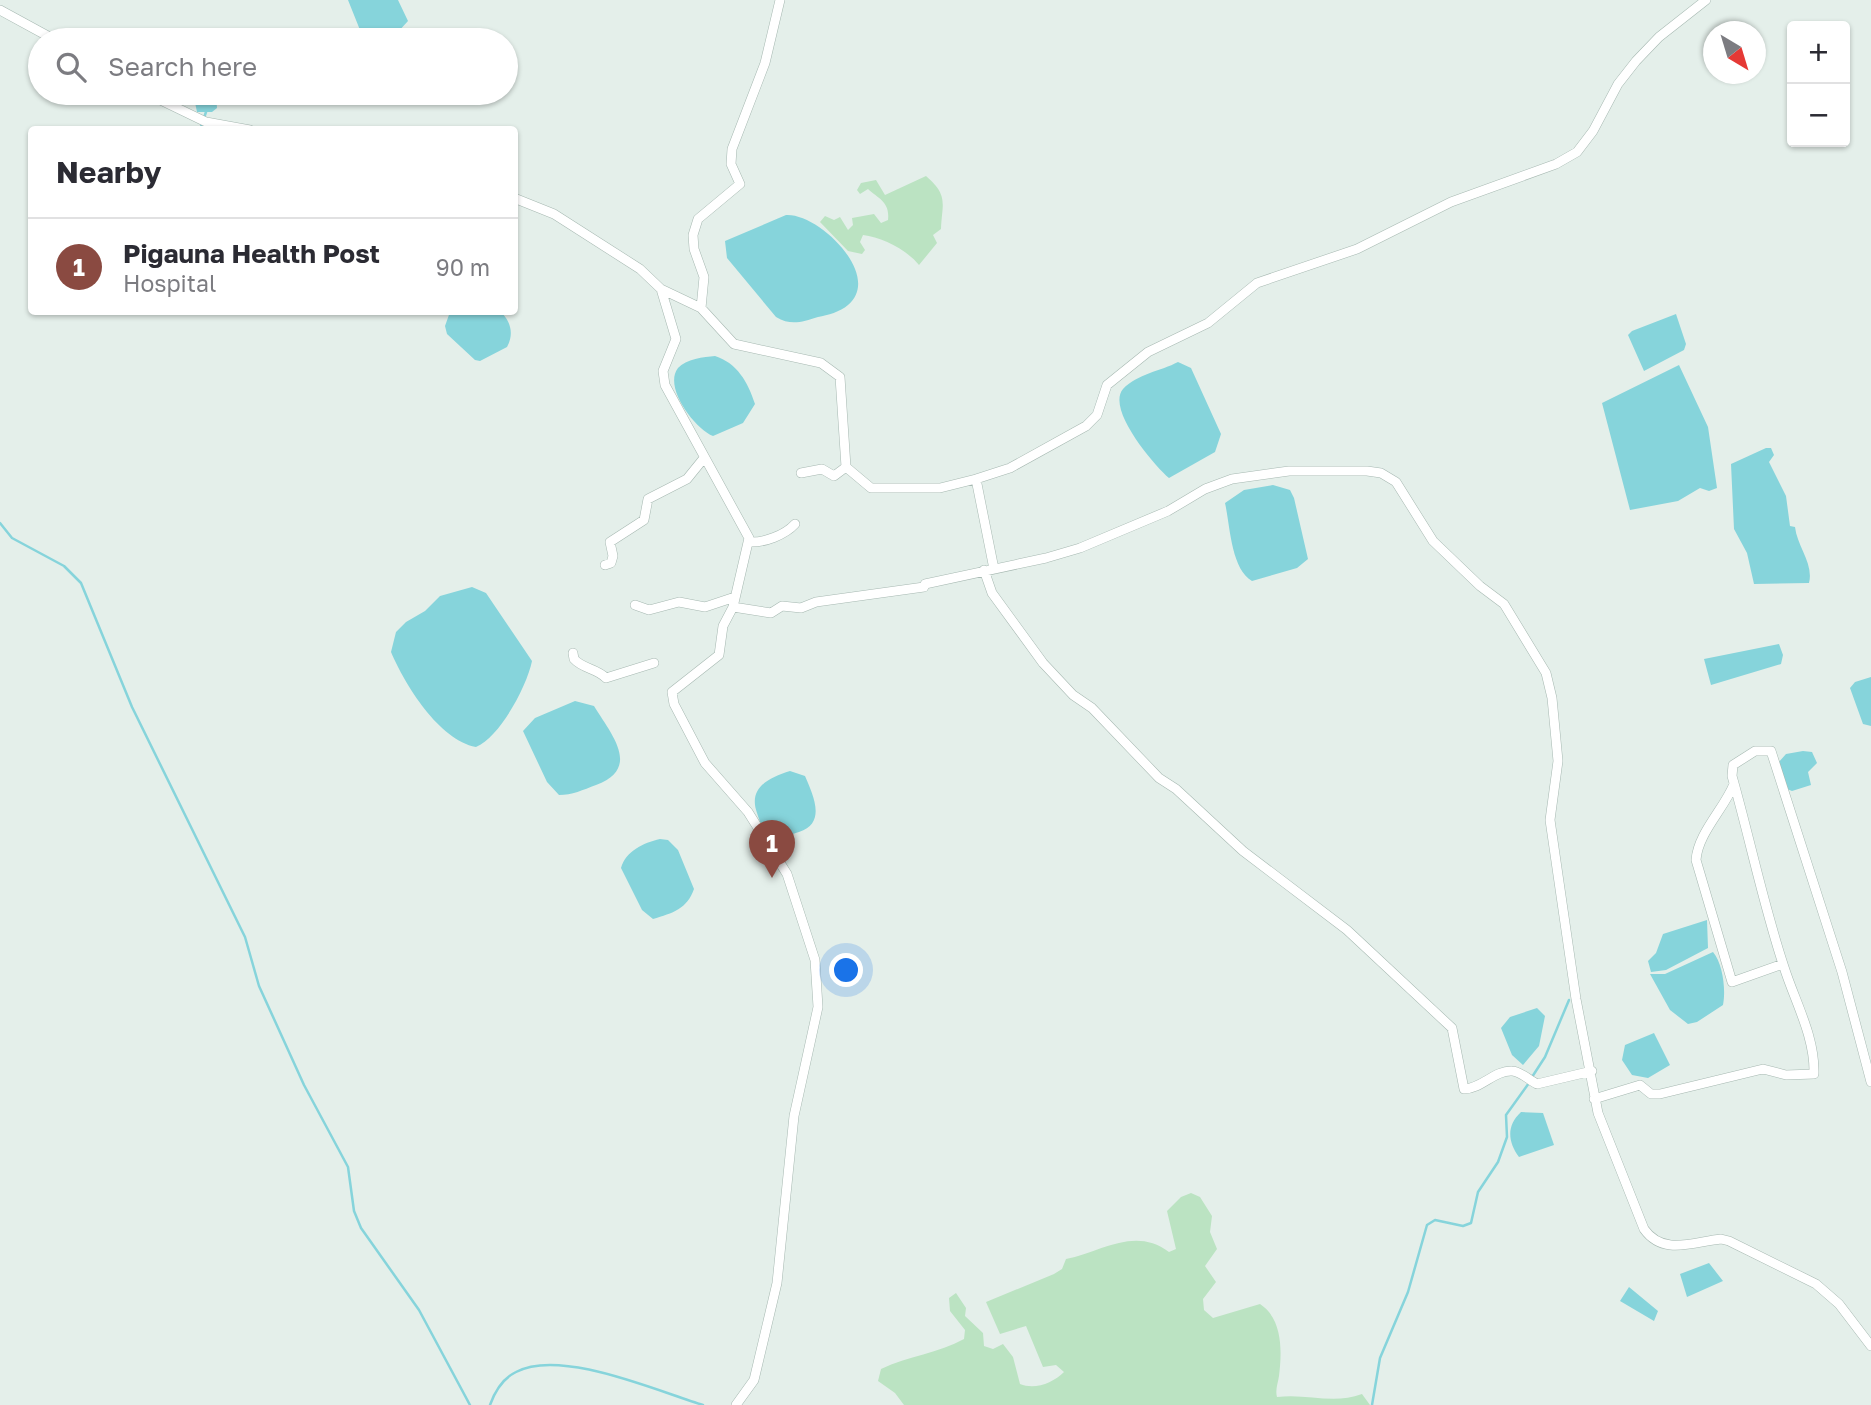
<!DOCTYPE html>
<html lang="en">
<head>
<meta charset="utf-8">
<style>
	body { margin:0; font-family:"Golos Text",sans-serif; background:#f7f7f7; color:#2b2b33 }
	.controls { position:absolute; right:21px; top:21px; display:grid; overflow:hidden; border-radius:7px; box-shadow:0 2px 5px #0004 }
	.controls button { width:63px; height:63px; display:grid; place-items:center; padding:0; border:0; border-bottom:2px solid #e1e1e2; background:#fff; color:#2b2b33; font:35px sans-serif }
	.compass { position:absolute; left:1703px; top:21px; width:63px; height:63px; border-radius:50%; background:#fff; box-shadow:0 2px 5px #0004; rotate:142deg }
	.you { position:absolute; left:847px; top:971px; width:24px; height:24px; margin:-18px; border:5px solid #fff; border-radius:50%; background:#1a73e8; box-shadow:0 0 0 10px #1a73e833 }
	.badge { display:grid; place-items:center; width:46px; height:46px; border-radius:50%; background:#8a4a41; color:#fff; font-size:23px; font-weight:700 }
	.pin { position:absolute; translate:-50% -58px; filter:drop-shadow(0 2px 4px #0008) }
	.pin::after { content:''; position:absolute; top:37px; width:24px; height:21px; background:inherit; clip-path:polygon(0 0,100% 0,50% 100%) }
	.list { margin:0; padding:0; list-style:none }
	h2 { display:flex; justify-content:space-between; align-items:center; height:91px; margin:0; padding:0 28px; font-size:30px }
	h2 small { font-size:23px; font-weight:400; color:#7c7c81 }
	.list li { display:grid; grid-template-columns:46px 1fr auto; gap:21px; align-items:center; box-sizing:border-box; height:98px; padding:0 28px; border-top:2px solid #e1e1e2 }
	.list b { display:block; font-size:26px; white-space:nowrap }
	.list p { margin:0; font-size:23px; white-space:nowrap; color:#7c7c81 }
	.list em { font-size:23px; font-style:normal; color:#7c7c81 }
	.icon { flex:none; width:38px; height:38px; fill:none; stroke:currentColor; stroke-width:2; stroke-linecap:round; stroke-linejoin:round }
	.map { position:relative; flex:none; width:1871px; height:1405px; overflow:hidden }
	.search { position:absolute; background:#fff; box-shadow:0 2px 5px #0004; left:28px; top:28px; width:490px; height:77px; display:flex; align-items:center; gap:18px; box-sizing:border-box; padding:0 24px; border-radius:38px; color:#7c7c81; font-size:26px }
	.panel { position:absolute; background:#fff; box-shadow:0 2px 5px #0004; left:28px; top:126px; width:490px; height:189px; border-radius:7px }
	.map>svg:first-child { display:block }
	.green { fill:#bbe3c2 }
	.water { fill:#86d4db }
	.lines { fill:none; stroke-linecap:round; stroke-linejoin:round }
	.stream { stroke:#86d4db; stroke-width:2.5 }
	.minor-casing { stroke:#a6b8b1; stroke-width:10 }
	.minor { stroke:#fff; stroke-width:9 }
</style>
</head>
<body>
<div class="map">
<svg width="1871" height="1405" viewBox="0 0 1871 1405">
	<rect width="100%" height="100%" fill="#e4efea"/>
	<!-- green -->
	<path class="green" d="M926,176C949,196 942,203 941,229L933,235L937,243L919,265C907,250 882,237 863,235L860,242L865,250L862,254L848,251L820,222L825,216L834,220L840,217L848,230L853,225L852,218L874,214L881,223L888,220C890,202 879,199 868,189L860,194L857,190L861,183L876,180L885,195Z
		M1191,1193L1200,1197L1212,1216L1210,1232L1217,1249L1205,1266L1216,1282L1203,1299L1204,1310L1213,1318L1260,1304C1283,1319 1282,1352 1279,1376C1278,1383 1275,1390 1277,1397C1307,1393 1333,1405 1362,1394L1370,1405H904L895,1393L878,1381L881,1369C908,1356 939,1353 964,1339L965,1330L950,1311L949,1298L956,1293L966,1308L965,1316L983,1333L984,1346L993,1349L1003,1344L1013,1357L1020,1384C1035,1390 1053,1383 1064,1372L1056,1365L1043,1367L1026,1326L1000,1334L986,1302L1054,1274L1062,1269L1066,1259C1101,1252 1135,1226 1169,1252L1176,1249L1167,1211L1181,1197Z"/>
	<!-- water -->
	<path class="water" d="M348,0H398L408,21L397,33L372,39L360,30Z
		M193,93H216L217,108L212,112H197Z
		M786,215C819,213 883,276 848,305C840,312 828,315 818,317C802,322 791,326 776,317L727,258L725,241Z
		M450,312H501C511,322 514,334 507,347L480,361L475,360L447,334L445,326Z
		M1676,314L1686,344L1684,350L1644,371L1628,335L1632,331Z
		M715,356C737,363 748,382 755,404L743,423L713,436C695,429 663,387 678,368C686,359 704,357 715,356Z
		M1178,362L1191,368L1221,434L1215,452L1169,478C1154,465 1106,409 1123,389C1137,374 1161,371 1178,362Z
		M1679,365L1708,427L1717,488L1709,491L1700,488L1678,501L1630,510L1602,403Z
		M1766,448H1771L1774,455L1769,462L1786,496L1790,526L1795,527C1797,546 1814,564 1809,583L1754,584L1747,553L1734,529L1731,464Z
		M1273,485L1290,490L1294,498L1308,559L1297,568L1252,581C1231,569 1230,525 1225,503L1244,490Z
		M472,587L486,593L532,661C527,686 500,737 476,747C439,740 405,685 391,652L396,632L406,622L425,611L440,596Z
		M1779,644L1783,655L1781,664L1711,685L1704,659Z
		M1871,677V726L1863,724L1850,688L1855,682Z
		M575,701L594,706C611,734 642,768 596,785C583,790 572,795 559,795L547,782L523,731L535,718Z
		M1803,751L1812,752L1817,763L1808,772L1811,785L1792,791L1787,789L1777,764L1786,754Z
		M790,771L805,776C813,795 827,823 799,832C790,835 782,838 772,838C764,832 760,823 757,813C748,788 768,778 790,771Z
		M660,839L668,840L678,850L694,889C687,909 673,913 653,919L642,910L621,868C626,851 643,843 660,839Z
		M1707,920L1708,948L1666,970L1651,972L1648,961L1656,953L1663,934Z
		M1713,952C1723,964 1726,990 1723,1005L1697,1022L1688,1024L1670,1010L1650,974H1665Z
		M1537,1008L1545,1016L1539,1046L1523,1065L1512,1055L1501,1028L1510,1017Z
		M1654,1033L1670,1065L1648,1078L1632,1075L1622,1060L1625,1045Z
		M1521,1112L1543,1113L1554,1145L1519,1157C1508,1142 1506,1126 1521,1112Z
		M1709,1263L1723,1281L1687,1297L1680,1274Z
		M1629,1287L1658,1311L1654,1321L1620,1301Z"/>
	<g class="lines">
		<!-- stream -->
		<path class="stream" d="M200,130L206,112
			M0,523L12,538L64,566L81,583L132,707L245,937L259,986L304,1085L348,1167L354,1211L361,1228L419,1310L470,1405
			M1532,1077L1545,1057L1569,1000
			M490,1405C495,1391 502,1379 516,1372C560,1348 657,1391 703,1405
			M1372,1405L1380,1358L1408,1292L1427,1225L1435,1220L1463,1226L1471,1223L1478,1192L1498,1162L1507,1137L1506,1115L1529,1083"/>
		<!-- minor casing -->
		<g class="minor-casing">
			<path id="minor" d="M0,10L55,40
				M146,93L206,122L250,130
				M514,198L554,214L640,269L661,289L701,308L734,344L821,363L840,377L846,467L871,488H940L976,479
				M661,289L676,339L663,371L665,385L749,538L733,607L723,626L719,655L672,692L674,704L705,763L748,812L787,874L815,960L818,1007L794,1116L777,1283L754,1380L736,1405
				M701,308L704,277L694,249L693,235L698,219L740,184L731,164L732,149L765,63L780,0
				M801,473L822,469L834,476L846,467
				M749,542C764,543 785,535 795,524
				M605,565L611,563L613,556L610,542L644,520L648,499L687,479L704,458
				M994,569L976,479L1010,468L1086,426L1097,415L1107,385L1148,352L1208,323L1257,283L1357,249L1451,202L1556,164L1577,152L1593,131L1618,84L1636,61L1659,37L1706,0
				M984,570L992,593L1043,663L1073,695L1092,708L1159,778L1176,789L1243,851L1347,930L1452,1028L1464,1089C1481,1089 1495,1070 1512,1071C1520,1071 1529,1080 1537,1084L1592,1071
				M635,605L649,610L679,602L705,607L735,597
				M733,607L771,613L782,606L801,608L816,602L924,587L925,584L1046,558L1080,548L1168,511L1205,489L1232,479L1289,471H1367L1381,473L1396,482L1433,541L1480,586L1504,604L1546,673L1552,698L1558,761L1550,820L1576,999L1598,1113L1644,1229C1663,1256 1693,1242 1721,1239L1729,1241L1816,1284L1839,1304L1871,1346
				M573,653L574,659C583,669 596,668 606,678L654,663
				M1734,784C1724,809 1698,833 1696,860L1732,982L1783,964
				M1594,1099L1640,1085L1651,1094H1660L1763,1069L1786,1075L1814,1074C1815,1036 1795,1002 1784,967C1763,904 1750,839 1732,776L1733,765L1755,751H1771L1842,972L1871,1082"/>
		</g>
		<!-- minor -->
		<use href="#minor" class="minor"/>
	</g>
</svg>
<div class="controls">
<button>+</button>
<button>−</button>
</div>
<svg class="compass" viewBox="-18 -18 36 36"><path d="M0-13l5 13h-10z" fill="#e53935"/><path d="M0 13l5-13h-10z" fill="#7c7c81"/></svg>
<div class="you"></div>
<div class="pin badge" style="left:772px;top:878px">1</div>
<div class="search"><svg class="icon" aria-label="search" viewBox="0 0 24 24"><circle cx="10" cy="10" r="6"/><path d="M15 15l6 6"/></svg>Search here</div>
<section class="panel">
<h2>Nearby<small></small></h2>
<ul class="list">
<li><span class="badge">1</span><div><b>Pigauna Health Post</b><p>Hospital</p></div><em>90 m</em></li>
</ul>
</section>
</div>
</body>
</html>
